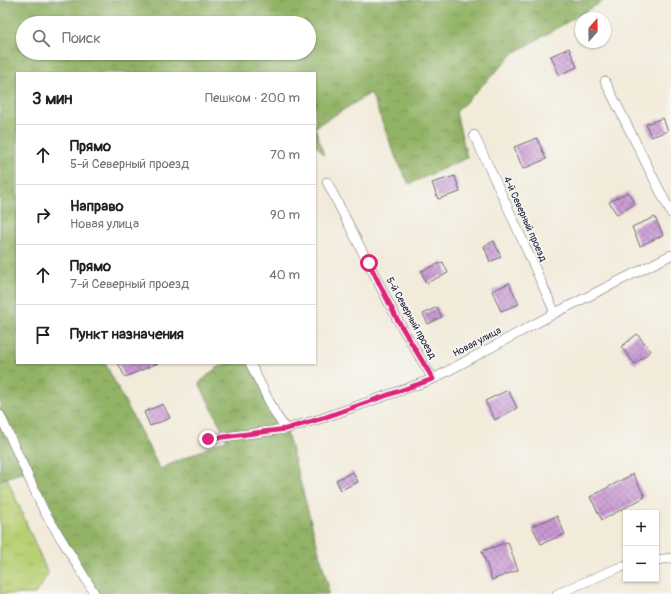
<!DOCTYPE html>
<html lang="ru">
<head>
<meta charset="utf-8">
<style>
	body { margin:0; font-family:Pangolin,sans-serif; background:#f6f6f6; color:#202124 }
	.controls { position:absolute; right:12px; bottom:12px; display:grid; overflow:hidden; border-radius:0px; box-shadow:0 1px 3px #0004 }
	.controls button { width:36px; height:36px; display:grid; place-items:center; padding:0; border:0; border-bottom:1px solid #e0e0e0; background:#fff; color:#202124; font:20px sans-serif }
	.compass { position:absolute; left:575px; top:12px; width:36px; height:36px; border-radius:50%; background:#fff; box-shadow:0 1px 3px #0004; rotate:20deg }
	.stop { position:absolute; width:12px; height:12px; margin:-9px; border:3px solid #db2777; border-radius:50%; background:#fff }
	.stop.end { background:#db2777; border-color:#fff; box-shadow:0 1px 4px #0008 }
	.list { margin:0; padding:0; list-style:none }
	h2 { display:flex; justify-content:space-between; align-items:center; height:52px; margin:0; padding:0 16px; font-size:17px }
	h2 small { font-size:13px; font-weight:400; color:#757577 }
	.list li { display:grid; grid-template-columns:26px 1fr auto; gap:12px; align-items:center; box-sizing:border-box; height:60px; padding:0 16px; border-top:1px solid #e0e0e0 }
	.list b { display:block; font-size:15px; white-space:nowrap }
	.list p { margin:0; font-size:13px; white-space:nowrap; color:#757577 }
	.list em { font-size:13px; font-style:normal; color:#757577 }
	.icon { flex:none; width:22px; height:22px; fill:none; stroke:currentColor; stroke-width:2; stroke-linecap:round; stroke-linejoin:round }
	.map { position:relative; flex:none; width:671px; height:594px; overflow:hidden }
	.search { position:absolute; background:#fff; box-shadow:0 1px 3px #0004; left:16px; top:16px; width:300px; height:44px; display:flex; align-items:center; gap:10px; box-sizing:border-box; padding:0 14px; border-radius:22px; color:#757577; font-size:15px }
	.panel { position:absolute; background:#fff; box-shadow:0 1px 3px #0004; left:16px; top:72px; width:300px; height:292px; border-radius:0px }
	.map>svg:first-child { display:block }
	.grass { fill:url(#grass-tufts); stroke:#6d7958 }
	.forest { fill:url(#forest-crowns); stroke:#5a6a50; fill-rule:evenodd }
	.building { fill:url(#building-cross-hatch) }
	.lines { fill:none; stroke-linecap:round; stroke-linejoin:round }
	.minor-casing { stroke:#6b6873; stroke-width:10 }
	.minor { stroke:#fff; stroke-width:9 }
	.route { stroke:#db2777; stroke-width:5 }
	.labels { text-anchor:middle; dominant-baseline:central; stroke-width:3.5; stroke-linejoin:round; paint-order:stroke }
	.street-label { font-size:10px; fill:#22223b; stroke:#f6f6f2 }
</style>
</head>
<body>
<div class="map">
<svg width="671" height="594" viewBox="0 0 671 594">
	<defs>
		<pattern id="grass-tufts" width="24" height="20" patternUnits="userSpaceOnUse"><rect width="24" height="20" fill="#b8d075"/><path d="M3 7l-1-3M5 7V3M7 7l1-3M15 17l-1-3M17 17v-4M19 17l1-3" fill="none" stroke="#9eb266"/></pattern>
		<pattern id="forest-crowns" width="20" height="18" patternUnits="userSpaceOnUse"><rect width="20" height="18" fill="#92b266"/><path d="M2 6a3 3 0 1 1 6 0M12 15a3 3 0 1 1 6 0" fill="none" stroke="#779055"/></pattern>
		<pattern id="building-cross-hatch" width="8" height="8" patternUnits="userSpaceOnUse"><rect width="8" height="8" fill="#ca9ad4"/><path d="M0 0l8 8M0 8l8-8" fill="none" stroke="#a47dad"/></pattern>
	</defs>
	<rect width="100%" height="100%" fill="#f6f6f2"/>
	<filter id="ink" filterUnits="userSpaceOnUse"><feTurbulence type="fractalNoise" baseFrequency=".025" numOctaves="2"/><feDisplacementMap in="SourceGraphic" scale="8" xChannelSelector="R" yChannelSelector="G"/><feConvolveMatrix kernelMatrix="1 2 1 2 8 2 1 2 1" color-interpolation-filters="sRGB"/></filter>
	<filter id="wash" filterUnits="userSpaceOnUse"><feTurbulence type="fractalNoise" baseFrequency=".012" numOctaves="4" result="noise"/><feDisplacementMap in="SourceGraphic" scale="16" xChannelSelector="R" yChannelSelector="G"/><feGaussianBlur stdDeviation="0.9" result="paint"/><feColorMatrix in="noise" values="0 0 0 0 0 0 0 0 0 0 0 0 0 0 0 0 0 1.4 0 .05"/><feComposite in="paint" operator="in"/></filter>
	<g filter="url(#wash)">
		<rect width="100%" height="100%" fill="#f2ebda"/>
		<!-- grass -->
		<path class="grass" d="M7,478L48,574L35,594H0V480Z"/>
		<!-- forest -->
		<path class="forest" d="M0,0H605L514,53L456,112L467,158L409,184L396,158L371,93L315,127V73H17V363H105L160,469L227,439L199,383L215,369L227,363H250L286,429L328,585V594H95L26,471L0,480ZM23,23H309V53H23Z
			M315,127L324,155L317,146L315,147Z"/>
		<g id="blocks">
			<!-- building -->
			<path class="building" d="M569,48L577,67L559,75L551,56Z
				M663,118L668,131L651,137L646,124Z
				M537,138L546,159L523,169L514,147Z
				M455,176L460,192L438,199L432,183Z
				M628,192L635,204L617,215L609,202Z
				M655,217L663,235L640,246L632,227Z
				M494,241L501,257L490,262L484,246Z
				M443,262L448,273L426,283L421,271Z
				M509,283L519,304L501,311L492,291Z
				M437,307L442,317L428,324L423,314Z
				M637,334L651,351L635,364L621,347Z
				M118,363H158L125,377Z
				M508,390L517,408L495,420L485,401Z
				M163,404L170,418L150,426L144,412Z
				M353,472L358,482L341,490L336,480Z
				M633,474L645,497L602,520L590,497Z
				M557,516L565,534L541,544L532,526Z
				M508,542L518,570L492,580L482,551Z"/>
		</g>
	</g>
	<g filter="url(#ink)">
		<use href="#blocks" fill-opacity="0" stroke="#6b6873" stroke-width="1"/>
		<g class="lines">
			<!-- minor casing -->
			<g class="minor-casing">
				<path id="minor" d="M605,81L671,213
					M474,135L508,208L555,313
					M327,182L397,319L433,379
					M250,363L276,415L286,429
					M0,415L44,511L95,594
					M208,439L286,429L323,418L433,379L555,313L671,255
					M656,560L671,558
					M557,594L618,568L626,566"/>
			</g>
			<!-- minor -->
			<use href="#minor" class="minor"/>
		</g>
	</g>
	<g class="lines" filter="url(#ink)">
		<!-- route -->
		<path class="route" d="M208,439L286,429L323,418L433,379L397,319L369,263"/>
	</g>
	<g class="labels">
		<!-- street labels -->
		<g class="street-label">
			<text transform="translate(525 219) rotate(66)">4-й Северный проезд</text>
			<text transform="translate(411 318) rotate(61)">5-й Северный проезд</text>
			<text transform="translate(477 342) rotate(-28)">Новая улица</text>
		</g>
	</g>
</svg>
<div class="controls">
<button>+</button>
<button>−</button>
</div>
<svg class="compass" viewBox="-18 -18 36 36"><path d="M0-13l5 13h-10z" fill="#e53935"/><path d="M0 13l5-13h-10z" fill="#757577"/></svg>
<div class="stop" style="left:369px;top:263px"></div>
<div class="stop end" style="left:208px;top:439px"></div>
<div class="search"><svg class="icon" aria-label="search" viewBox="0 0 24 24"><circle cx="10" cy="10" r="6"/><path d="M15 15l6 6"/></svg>Поиск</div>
<section class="panel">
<h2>3 мин<small>Пешком · 200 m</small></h2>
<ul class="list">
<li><svg class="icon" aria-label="ahead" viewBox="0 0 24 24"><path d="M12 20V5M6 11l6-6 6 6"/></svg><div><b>Прямо</b><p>5-й Северный проезд</p></div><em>70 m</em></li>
<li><svg class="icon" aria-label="right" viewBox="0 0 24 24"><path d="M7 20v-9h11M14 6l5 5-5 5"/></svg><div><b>Направо</b><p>Новая улица</p></div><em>90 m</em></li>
<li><svg class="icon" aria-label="ahead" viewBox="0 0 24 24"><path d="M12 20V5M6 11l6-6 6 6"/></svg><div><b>Прямо</b><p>7-й Северный проезд</p></div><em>40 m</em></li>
<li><svg class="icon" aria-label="arrive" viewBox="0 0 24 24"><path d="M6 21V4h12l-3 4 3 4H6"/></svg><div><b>Пункт назначения</b></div></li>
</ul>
</section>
</div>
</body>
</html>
